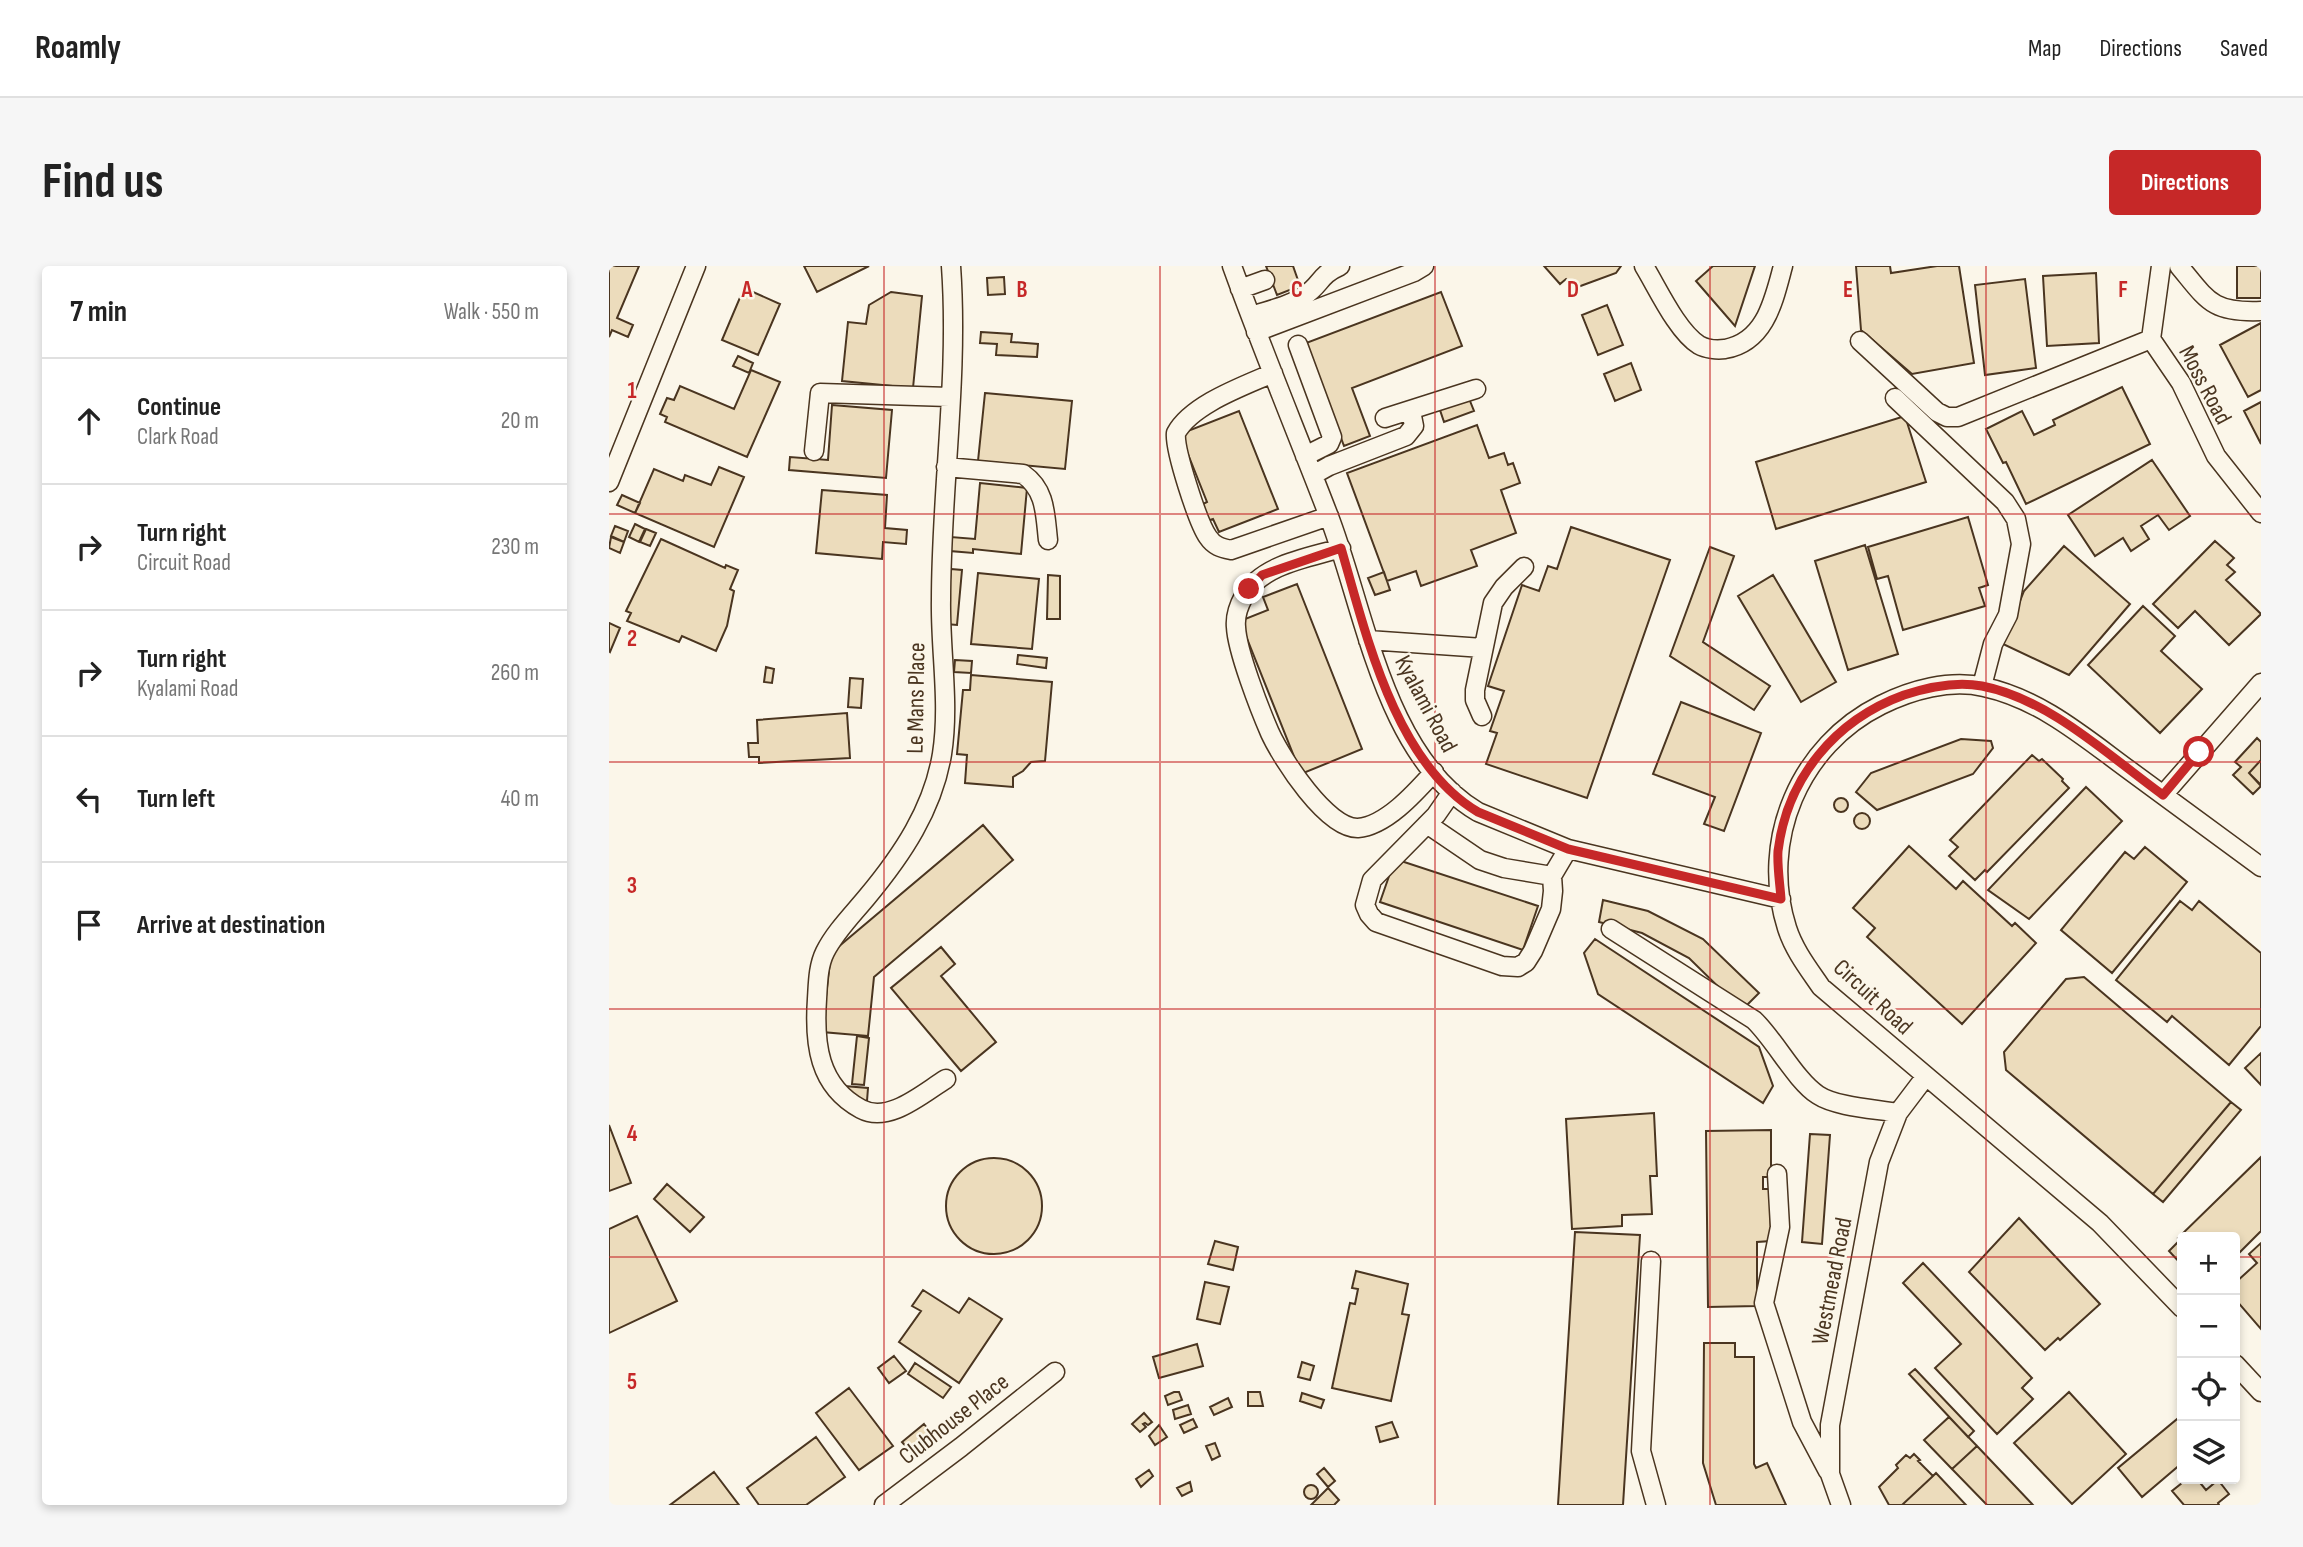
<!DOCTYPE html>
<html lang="en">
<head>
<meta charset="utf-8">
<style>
	body { margin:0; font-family:"Sofia Sans Condensed",sans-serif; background:#f6f6f6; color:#222 }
	.controls { position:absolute; right:21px; bottom:21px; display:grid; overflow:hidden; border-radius:7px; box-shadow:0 4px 10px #0003 }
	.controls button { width:63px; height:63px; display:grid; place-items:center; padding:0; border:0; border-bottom:2px solid #e0e0e0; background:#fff; color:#222; font:35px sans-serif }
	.stop { position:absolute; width:21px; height:21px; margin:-16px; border:5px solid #c62828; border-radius:50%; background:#fff }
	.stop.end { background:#c62828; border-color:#fff; box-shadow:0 2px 7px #0008 }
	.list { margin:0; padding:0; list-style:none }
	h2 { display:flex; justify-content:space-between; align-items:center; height:91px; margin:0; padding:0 28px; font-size:30px }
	h2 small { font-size:23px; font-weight:400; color:#767676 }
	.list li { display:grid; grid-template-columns:46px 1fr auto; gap:21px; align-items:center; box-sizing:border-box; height:126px; padding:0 28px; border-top:2px solid #e0e0e0 }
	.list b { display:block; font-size:26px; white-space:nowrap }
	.list p { margin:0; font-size:23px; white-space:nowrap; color:#767676 }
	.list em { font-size:23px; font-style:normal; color:#767676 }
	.icon { flex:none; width:38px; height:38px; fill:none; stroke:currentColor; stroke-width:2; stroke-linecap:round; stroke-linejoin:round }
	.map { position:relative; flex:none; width:1652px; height:1239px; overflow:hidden; border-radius:7px }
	header { display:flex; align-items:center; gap:42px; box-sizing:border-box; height:98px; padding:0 35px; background:#fff; border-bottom:2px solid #e0e0e0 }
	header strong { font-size:33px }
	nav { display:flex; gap:38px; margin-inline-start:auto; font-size:24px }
	.intro { display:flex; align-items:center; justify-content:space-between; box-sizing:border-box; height:168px; padding:0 42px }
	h1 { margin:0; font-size:49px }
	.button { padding:18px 32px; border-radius:7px; background:#c62828; color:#fff; font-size:24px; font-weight:700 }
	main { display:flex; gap:42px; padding:0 42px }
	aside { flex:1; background:#fff; border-radius:7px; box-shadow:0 4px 10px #0003 }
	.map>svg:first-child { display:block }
	.building { fill:#ecdcbc; stroke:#4a3520; stroke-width:2 }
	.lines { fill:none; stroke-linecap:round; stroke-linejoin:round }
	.minor-casing { stroke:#4a3520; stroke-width:21 }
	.minor { stroke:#fbf6e9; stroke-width:18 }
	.route { stroke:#c62828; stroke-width:9 }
	.grid { fill:none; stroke:#c62828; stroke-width:2; stroke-opacity:0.55 }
	.labels { text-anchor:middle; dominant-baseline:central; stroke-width:5; stroke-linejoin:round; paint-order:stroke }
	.street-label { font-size:24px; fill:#4a3520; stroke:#fbf6e9 }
	.grid-label { font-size:23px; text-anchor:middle; font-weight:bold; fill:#c62828; stroke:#fbf6e9; stroke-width:5; stroke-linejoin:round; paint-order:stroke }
</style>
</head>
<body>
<header>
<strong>Roamly</strong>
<nav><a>Map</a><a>Directions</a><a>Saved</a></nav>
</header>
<div class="intro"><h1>Find us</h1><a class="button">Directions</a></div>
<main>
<aside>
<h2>7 min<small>Walk · 550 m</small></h2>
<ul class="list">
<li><svg class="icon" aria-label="ahead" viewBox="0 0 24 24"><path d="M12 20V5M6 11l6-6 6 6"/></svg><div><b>Continue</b><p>Clark Road</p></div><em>20 m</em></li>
<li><svg class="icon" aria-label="right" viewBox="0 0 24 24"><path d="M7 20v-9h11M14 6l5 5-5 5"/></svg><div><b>Turn right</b><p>Circuit Road</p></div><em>230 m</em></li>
<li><svg class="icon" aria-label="right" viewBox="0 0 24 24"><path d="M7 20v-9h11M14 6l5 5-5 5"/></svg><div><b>Turn right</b><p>Kyalami Road</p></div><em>260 m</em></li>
<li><svg class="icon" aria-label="left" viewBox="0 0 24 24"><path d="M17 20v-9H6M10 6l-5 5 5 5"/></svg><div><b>Turn left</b></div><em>40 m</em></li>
<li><svg class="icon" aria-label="arrive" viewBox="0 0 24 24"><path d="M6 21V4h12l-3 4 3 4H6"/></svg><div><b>Arrive at destination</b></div></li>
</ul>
</aside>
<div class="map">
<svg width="1652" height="1239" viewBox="0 0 1652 1239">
	<rect width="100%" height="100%" fill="#fbf6e9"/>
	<!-- building -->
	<path class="building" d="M0,0H30L8,52L24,59L19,71L3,64L0,71Z
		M195,0H260L208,26Z
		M657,0H684L691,20L668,29Z
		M935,0H1012L1007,7L966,22L957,13L951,18Z
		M1104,0H1146L1126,60L1087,15Z
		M1247,0H1281L1282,7L1328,0H1350L1365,97L1303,108L1252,64Z
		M1628,0H1652V32H1628Z
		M1487,7L1490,77L1438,80L1434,10Z
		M395,11L396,28L379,29L378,12Z
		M1416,13L1427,102L1376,109L1366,19Z
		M135,22L171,38L149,89L113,74Z
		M282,26L313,30L304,122L233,115L239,56L257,58L260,39Z
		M832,26L853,80L743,122L761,170L735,180L697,77Z
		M998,39L1014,79L989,89L973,49Z
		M1652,57V124L1639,131L1611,79Z
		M372,66L403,68L402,76L429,78L428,91L387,89L388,78L371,77Z
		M129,90L144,97L140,107L124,100Z
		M1022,97L1032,124L1006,135L995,108Z
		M142,104L171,116L138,191L56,156L58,151L51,148L58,132L65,134L71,120L125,143Z
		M1513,121L1541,178L1417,238L1397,196L1394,197L1377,163L1413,145L1425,169L1446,159L1444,154Z
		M376,127L463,135L456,203L369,195Z
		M859,130L865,145L835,156L830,141Z
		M1652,136V178L1635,145Z
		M223,139L283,144L277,212L180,204L181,191L219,194Z
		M630,145L669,243L610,266L604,253L598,255L592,239L598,236L571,168Z
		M1296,150L1317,216L1167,263L1147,196Z
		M868,159L880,192L895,187L899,199L904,197L911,217L892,224L907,267L862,284L868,300L812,320L807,305L778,315L738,207Z
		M1543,194L1581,250L1560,264L1549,249L1532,260L1540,273L1522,285L1514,272L1486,290L1459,249Z
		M110,201L135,211L105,281L26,247L45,203L74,215L76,209L102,219Z
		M371,217L418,222L412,288L364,283V287L341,285L342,271L366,273Z
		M213,224L278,229L276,262L298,264L297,278L274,276L273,293L207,287Z
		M13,229L31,237L26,247L8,239Z
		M1359,251L1379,319L1370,322L1376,340L1294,364L1279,310L1268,313L1259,281Z
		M26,258L36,263L30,276L20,271Z
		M6,260L19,265L15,276L2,270Z
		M962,261L1061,294L978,532L877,498L888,467L881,465L895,425L879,420L913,319L930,325L939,300L948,303Z
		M37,263L47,267L41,280L31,276Z
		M2,271L15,276L11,287L0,282Z
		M52,273L116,302L117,299L129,304L121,323L125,325L118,360L107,385L73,370L70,376L18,355L22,347L17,345Z
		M1606,275L1625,292L1618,299L1626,306L1617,314L1652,348L1620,379L1586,345L1569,362L1544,338Z
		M1256,279L1289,388L1239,404L1206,295Z
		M1455,280L1521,338L1460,409L1394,378L1415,325Z
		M1101,281L1125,290L1094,376L1161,420L1145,444L1061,390Z
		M342,303L353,304L348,359L337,358Z
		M775,306L781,324L766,329L759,312Z
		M369,307L430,313L423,383L362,378Z
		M439,309L451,310V353H438Z
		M1164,309L1227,416L1192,436L1129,330Z
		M688,318L753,483L692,508L631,355L659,344L654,331Z
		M1534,340L1566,370L1552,385L1593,423L1551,467L1479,399Z
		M0,357L11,362L1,386L0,385Z
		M409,389L438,392L437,402L408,398Z
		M346,394L363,395L362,407L345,406Z
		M157,401L165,403L163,417L155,416Z
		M362,409L443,416L436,495L422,496L414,505L404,511V521L356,517L358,489L348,488L354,424H361Z
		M241,412L254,413L252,442L239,441Z
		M1072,436L1152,467L1115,565L1095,558L1106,531L1044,508Z
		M238,447L241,492L150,497V491H140L139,477H149L148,454Z
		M1648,472L1652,476V494L1640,507L1652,520L1644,528L1624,509L1632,501L1626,496Z
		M1352,473L1382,475L1384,482L1364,508L1268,544L1247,526L1262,507Z
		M1423,489L1430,495L1433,493L1454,513L1453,515L1460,522L1378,606L1376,604L1366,614L1340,590L1349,581L1341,574Z
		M1652,494V519L1640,507Z
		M1477,521L1513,555L1420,653L1379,624Z
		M1225 539a7 7 0 1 1 14 0a7 7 0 1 1-14 0Z
		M1245 555a8 8 0 1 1 16 0a8 8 0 1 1-16 0Z
		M374,559L404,594L265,711L259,770L213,766L222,687Z
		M1300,580L1347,623L1354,615L1403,660L1406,657L1427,677L1353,758L1258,671L1266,662L1244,642Z
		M1536,581L1578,616L1503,707L1452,664L1516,586L1525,593Z
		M786,593L929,640L914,684L771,636Z
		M994,634L1039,645L1094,673L1150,727L1133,744L1080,692L1033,667L990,656Z
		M1571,635L1583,644L1590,635L1652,687V760L1620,799L1563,750L1558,756L1507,714Z
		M986,673L1150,781L1164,820L1154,837L989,728L975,687Z
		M332,681L346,698L332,710L387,776L352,805L282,722Z
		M1475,711L1622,836L1544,928L1397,804L1395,786L1457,713Z
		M248,770L260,772L255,819L243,818Z
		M1652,787V819L1636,802Z
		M235,820L259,822L258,835L234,833Z
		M1622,836L1632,844L1554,936L1544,928Z
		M1045,847L1048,910H1041L1043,948L1013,949V960L963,963L957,853Z
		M0,859L22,917L0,925Z
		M1162,864V911H1154V923H1161L1162,975L1148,976V1040L1099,1041L1097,865Z
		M1201,868L1221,869L1213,978L1193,976Z
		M1652,891V965L1626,991V971H1573V977L1569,972Z
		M337 940a48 48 0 1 1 96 0a48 48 0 1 1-96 0Z
		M58,918L95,951L81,966L45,933Z
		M28,950L68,1035L0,1067V963Z
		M1410,952L1491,1038L1451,1074L1449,1072L1436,1084L1360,1006Z
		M966,966L1031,969L1014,1239H949Z
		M606,975L629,981L624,1004L599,998Z
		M1569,976L1573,980V999L1560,985Z
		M1652,977V1063L1626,1033V1017L1648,997L1640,988Z
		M1314,997L1423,1112L1413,1122L1424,1133L1388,1168L1326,1102L1352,1078L1294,1017Z
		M747,1005L799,1018L793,1048L800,1049L782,1135L723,1122L741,1037L746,1038L749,1023L743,1022Z
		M596,1016L620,1021L611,1058L588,1053Z
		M314,1024L350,1047L360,1032L393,1053L350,1117L290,1076L312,1045L303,1040Z
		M1095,1077H1126V1091H1145V1198L1147,1202L1158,1197L1177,1239H1107L1094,1197Z
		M588,1078L594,1100L550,1112L544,1091Z
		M285,1090L297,1105L280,1117L269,1102Z
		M693,1096L705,1100L701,1114L689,1111Z
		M306,1097L342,1121L334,1132L299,1108Z
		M1306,1103L1365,1165L1359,1171L1300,1108Z
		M240,1122L284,1180L250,1204L207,1147Z
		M565,1126H570L573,1134L559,1139L556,1130Z
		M639,1126H651L654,1140H639Z
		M1460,1126L1517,1188L1463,1238L1405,1177Z
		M693,1127L715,1134L712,1142L691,1135Z
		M619,1132L623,1141L605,1149L601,1141Z
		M579,1139L582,1148L566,1153L564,1144Z
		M535,1147L543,1156L539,1159L536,1157L534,1158L537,1161L531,1166L523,1158Z
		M1573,1149V1197L1533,1231L1509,1202Z
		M1340,1151L1368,1180L1343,1203L1315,1174Z
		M584,1153L588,1161L575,1167L571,1159Z
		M783,1156L789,1171L771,1176L767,1161Z
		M315,1158L323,1168L302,1186L293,1176Z
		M550,1159L558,1171L546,1179L540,1170Z
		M207,1171L236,1211L197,1239H150L138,1222Z
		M606,1177L611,1190L603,1194L597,1180Z
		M1368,1180L1424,1239H1378L1343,1203Z
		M1305,1188L1311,1194L1309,1195L1324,1210L1293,1239H1280L1270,1221L1289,1202L1287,1199L1297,1189L1301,1192Z
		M715,1202L726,1215L719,1221L708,1208Z
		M540,1204L544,1210L532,1221L527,1213Z
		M105,1206L130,1239H61Z
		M1327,1207L1357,1239H1293L1324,1210Z
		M1578,1213H1588L1597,1224L1609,1214L1620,1228L1609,1237L1610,1239H1575L1563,1225Z
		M581,1216L583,1225L573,1230L568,1222Z
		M695 1226a7 7 0 1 1 14 0a7 7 0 1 1-14 0Z
		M719,1222L730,1234L725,1239H702Z"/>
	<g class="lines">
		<!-- minor casing -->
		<g class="minor-casing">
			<path id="minor" d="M623,0C653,83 687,165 719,248C756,342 774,490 869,546L959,583L1172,633
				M1035,0C1049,23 1068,65 1090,79C1097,83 1108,84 1116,83C1157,76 1165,33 1174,0
				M1552,0L1542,73L1572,117L1607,190L1652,247
				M1570,0C1599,35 1603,47 1652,45
				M631,23L656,14
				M642,50C660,44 681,40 696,29C712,19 710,9 731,0
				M647,66L805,6L815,0
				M1251,75L1328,146L1338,151H1349L1542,73
				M689,79L723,171L720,178L696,190
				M664,107C635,120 583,138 567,167C565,183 589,257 599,271C605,280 612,282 622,284L720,250
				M1286,132L1396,236L1407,253L1412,278L1399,349L1384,378L1373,420
				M776,152L867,123
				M205,185L211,127L340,131
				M337,201L414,208C437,224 436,248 439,274
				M704,209L720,200L797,170L805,160L802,145
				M0,216L87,0
				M732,282C699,292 653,298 635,330C630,339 626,351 627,361C628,385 651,444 661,467C673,493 718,563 749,562C777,560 807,526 825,506
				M759,374L874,382
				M873,450L866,434V424L884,337L895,321L915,301
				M843,526L827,549L763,614L756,639L760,648L767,656L893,700L909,701L917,696L924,685L942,643L944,625L943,610L959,583
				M1554,529L1652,417
				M818,558L871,594L895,602L943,610
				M1002,663L1145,754C1166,774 1187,815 1209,829C1227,841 1267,843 1289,847
				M337,813C314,827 280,858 252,843C209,820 205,777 208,733C209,717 209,700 216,686C226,666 244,648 258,631C293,589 324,543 333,488C341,437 331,384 332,334C332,223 350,111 342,0
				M1168,908L1171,961L1155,1037L1193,1156L1219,1205
				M1042,995L1032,1185L1047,1239
				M1573,1042L1491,957L1212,721C1199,702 1185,684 1178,662C1150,574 1191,479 1272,439C1302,424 1341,413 1375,421C1431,433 1475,471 1520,504C1564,536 1608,569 1652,601
				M1626,1098L1652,1126
				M275,1239L352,1181L446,1106
				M1232,1239L1221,1208V1159L1270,896L1289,847L1317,810"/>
		</g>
		<!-- minor -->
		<use href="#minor" class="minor"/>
	</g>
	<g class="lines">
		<!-- route -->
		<path class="route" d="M640,323L653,309L732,282C757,368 786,497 869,546L959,583L1172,633C1171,618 1168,600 1169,585C1178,512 1226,454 1295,429C1319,421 1348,415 1373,420C1440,433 1500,490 1554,529L1590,486"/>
	</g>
	<!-- grid -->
	<path class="grid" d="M275,0V1239M551,0V1239M826,0V1239M1101,0V1239M1377,0V1239M0,248H1652M0,496H1652M0,743H1652M0,991H1573M1626,991H1652"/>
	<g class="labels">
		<!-- street labels -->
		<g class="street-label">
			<text transform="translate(1596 119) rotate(62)">Moss Road</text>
			<text transform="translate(307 432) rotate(-89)">Le Mans Place</text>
			<text transform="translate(817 438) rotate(62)">Kyalami Road</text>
			<text transform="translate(1264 731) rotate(43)">Circuit Road</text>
			<text transform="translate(1223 1015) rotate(-79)">Westmead Road</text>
			<text transform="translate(345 1153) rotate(-38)">Clubhouse Place</text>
		</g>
	</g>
	<g class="grid-label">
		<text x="138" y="31">A</text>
		<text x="413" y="31">B</text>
		<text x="688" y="31">C</text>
		<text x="964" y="31">D</text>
		<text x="1239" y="31">E</text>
		<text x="1514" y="31">F</text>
		<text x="23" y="132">1</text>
		<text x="23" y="380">2</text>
		<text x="23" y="627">3</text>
		<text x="23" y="875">4</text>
		<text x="23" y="1123">5</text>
	</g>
</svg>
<div class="controls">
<button>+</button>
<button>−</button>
<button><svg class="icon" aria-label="locate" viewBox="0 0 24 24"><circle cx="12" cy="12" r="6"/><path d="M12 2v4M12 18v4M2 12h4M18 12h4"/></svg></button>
<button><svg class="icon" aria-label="layers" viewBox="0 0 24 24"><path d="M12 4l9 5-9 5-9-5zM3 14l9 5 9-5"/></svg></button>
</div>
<div class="stop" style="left:1590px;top:486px"></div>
<div class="stop end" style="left:640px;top:323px"></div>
</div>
</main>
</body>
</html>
